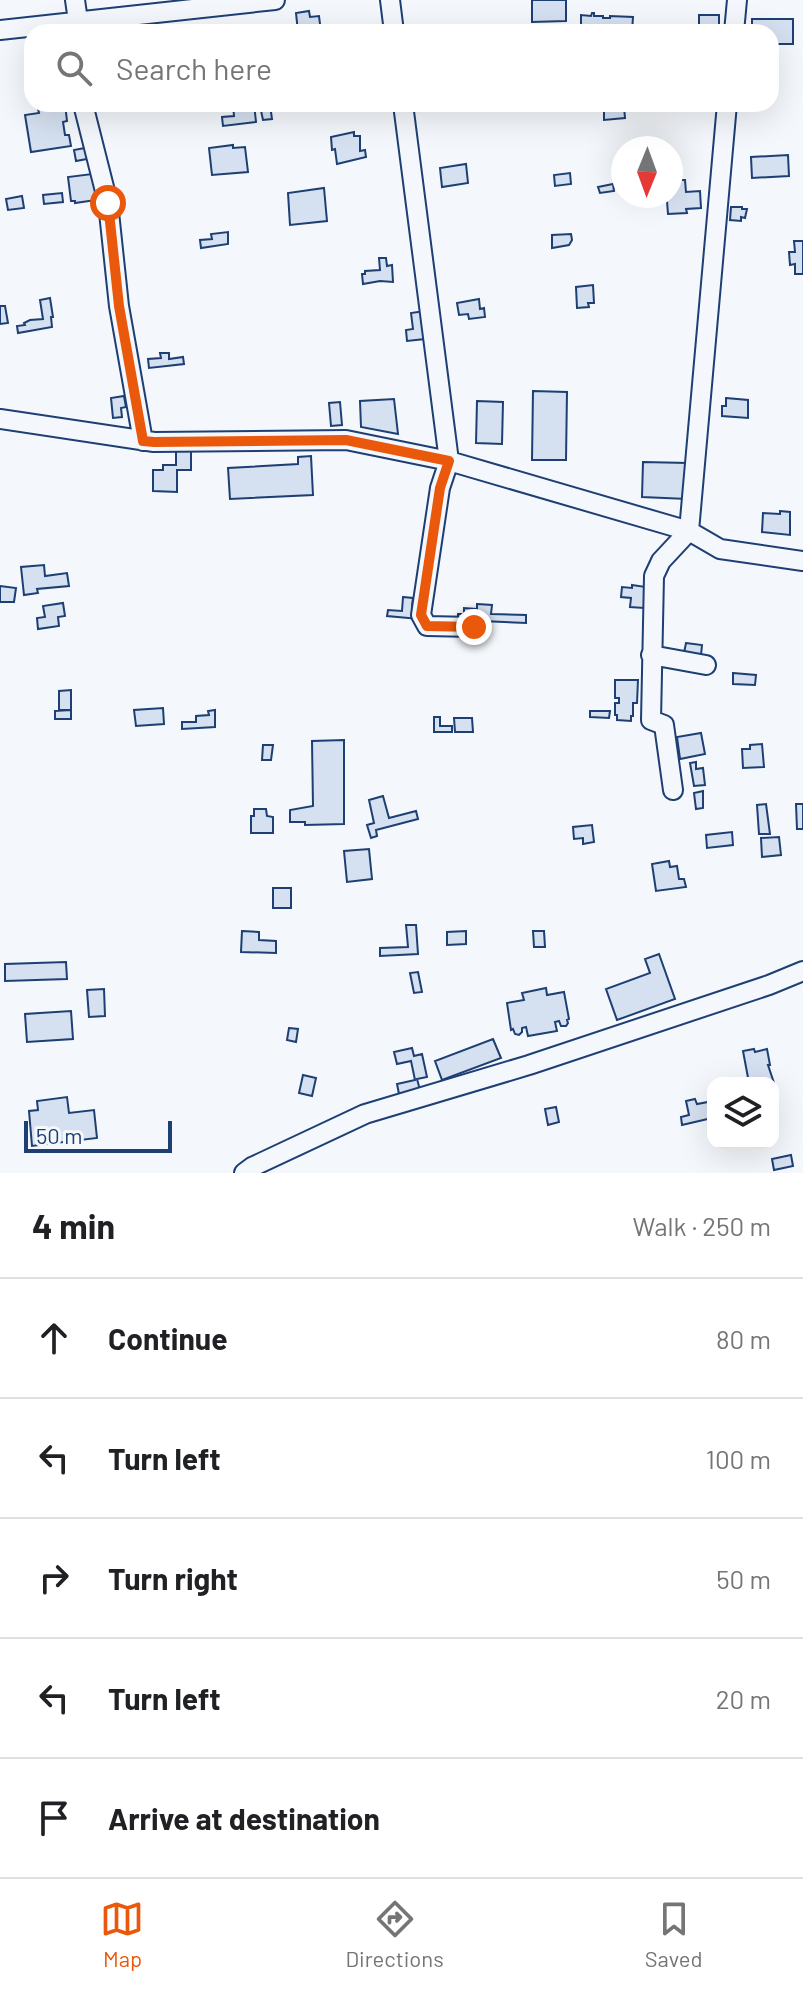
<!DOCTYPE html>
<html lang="en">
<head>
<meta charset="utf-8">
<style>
	body { margin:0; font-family:Barlow,sans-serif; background:#f2f2f2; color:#202124 }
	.controls { position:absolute; right:24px; bottom:24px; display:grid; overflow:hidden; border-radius:16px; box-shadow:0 8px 32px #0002 }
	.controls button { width:72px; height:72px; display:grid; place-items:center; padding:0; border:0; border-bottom:2px solid #e0e0e0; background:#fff; color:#202124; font:40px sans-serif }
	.compass { position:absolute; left:611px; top:136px; width:72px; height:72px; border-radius:50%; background:#fff; box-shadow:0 8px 32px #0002; rotate:181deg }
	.scale { position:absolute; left:24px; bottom:20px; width:148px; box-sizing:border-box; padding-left:8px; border:4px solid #1d3f73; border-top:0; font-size:22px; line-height:28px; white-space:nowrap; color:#1d3f73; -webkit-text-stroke:6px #f4f7fb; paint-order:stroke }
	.stop { position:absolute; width:24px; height:24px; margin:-18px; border:6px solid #ea580c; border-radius:50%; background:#fff }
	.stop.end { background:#ea580c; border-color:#fff; box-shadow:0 2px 8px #0008 }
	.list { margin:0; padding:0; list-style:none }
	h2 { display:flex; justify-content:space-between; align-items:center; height:104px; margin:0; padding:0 32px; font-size:34px }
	h2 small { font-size:26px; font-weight:400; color:#757577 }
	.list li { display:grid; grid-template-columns:52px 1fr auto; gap:24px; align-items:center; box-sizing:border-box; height:120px; padding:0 32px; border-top:2px solid #e0e0e0 }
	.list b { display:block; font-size:30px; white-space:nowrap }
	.list em { font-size:26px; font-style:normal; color:#757577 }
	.icon { flex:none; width:44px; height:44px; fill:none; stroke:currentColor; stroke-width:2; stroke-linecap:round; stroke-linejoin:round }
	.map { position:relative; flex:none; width:803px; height:1173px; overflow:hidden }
	.search { position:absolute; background:#fff; box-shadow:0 8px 32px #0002; left:24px; right:24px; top:24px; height:88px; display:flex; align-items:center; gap:20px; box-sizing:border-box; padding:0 28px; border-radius:24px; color:#757577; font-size:30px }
	.sheet { height:704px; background:#fff }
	nav { display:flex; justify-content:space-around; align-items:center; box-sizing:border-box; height:112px; border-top:2px solid #e0e0e0; background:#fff; font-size:22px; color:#757577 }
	nav a { display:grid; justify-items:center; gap:4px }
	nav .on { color:#ea580c }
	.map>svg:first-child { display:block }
	.building { fill:#d5e0f0; stroke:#1d3f73; stroke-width:2 }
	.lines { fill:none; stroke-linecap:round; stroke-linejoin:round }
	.street-casing { stroke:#1d3f73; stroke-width:22 }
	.street { stroke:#f4f7fb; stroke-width:18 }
	.route { stroke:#ea580c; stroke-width:10 }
</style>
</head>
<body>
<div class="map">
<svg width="803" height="1173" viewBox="0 0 803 1173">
	<rect width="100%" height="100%" fill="#f4f7fb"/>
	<!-- building -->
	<path class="building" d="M532,0H566V21L532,22Z
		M309,11L310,17L319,16L321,32H298L296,13Z
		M592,13H594V16H603V18H610V16L633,17L632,32H581V15L591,16Z
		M699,15H719V32H699Z
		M752,19H793V44H771V32H752Z
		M37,104H65L67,121L63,122L65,135H69L71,146L31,152L25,115L39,113Z
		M233,104H254L256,122L223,126L222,117L234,116Z
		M680,104H716V107L681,111Z
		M270,105L272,119L263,120L260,106Z
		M624,107L625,118L604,120V109Z
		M354,132V136H360V151L365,150L366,157L337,164L335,149L332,150L331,137Z
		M101,145L103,156L76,161L74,150Z
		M233,145V148L245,147L248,172L212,175L209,148Z
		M788,155L789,176L752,178L751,157Z
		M466,164L468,183L442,187L440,168Z
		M100,173L103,199L75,203V201H71L68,177Z
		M570,173L571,184L555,186L554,175Z
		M671,180H685L686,192L700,191L701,208L686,209L687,213L668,214L667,201L663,200V196H671Z
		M613,184L614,191L600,193L598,187Z
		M324,188L327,221L290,225L288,193Z
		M62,193L63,202L44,204L43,195Z
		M22,196L24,208L8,210L6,199Z
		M731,207H742V209H747L745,218L741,217V221L730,220Z
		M228,232V244L201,248L200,240L212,239L211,234Z
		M571,234L572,240L569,245L552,248V235Z
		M794,241H803V274H795V264L790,265L789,252H795Z
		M379,258H386L387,266L392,265L393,282L380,281L363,284L362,274H365V271L380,270Z
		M593,285L594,303H588L589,307L577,308L576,287Z
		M50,298L53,317H51L52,327L18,333L17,326L25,325L24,323L30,320L43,319L40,300Z
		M479,299L480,309L484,308L485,317L469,319L468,314L459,315L457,303Z
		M0,306H5L8,323L0,324Z
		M425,311V339L407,341L406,330L413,329L411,313Z
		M160,353H169V359L183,357L184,364L149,368L148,359L161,358Z
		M533,391L567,392L566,460H532Z
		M124,396L126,407L121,408L122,417L113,418L111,398Z
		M726,398L748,400V418L722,416V406H726Z
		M394,399L398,434L361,427L360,401Z
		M477,401L503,402L502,444L476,443Z
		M340,402L342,425L331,426L329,403Z
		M176,449H191V470H177V492L153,491V470H163V465H176Z
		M311,456L313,495L230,499L228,468L298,464V457Z
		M643,462L688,463L687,499L642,497Z
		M780,511L790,512V535L762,532L763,513L780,514Z
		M44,565L45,576L67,573L69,586L37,589L38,593L24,595L21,567Z
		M632,585L646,587L644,608L630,607L631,598L621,597L622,587L632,588Z
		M0,586L16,588L14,602H0Z
		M403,597L413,598L412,606L420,607L419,619L387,616L388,610L402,611Z
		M63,603L65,616L58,617L59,626L38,629L37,618L45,617L43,606Z
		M477,604L492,605L491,614L526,615V623L458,620V614H464V608L477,609Z
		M686,643L702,645L701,655L684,653Z
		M733,673L756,675L755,685L733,684Z
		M615,680H638L637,703H633V716H631V721L617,720V715H615V703H619V698H615Z
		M71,690V710H59V691Z
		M163,708L164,724L136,726L134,710Z
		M71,710V719H55V711Z
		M215,710V727L182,729V722H196V716L209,715L208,711Z
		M590,711H610L609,718L590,717Z
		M434,717H440V726H452V732H434Z
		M454,718H472L473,732H455Z
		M701,733L705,754L680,759L677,737Z
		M344,740V824L305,825V822H290V810L313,806L312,741Z
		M762,744L764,767L743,768L742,749H750V745Z
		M263,745H273L271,760H262Z
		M696,762V769L703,768L705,785L694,786L690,763Z
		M703,791V808L696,809L694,793Z
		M383,796L389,818L416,811L418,819L376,830L377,836L371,838L367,825L374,823L369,800Z
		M766,804L770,834H759L757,805Z
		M796,804H803V829H797Z
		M254,809H266L267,816L273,817V833H251V816H254Z
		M592,825L594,842L583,844V838L574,839L573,827Z
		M732,832L733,845L707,848L706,835Z
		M779,837L781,855L762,857L761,838Z
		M369,849L372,879L347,882L344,851Z
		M669,861L670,867L677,866L679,879H684L686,887L656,891L652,864Z
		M273,888H291V908H273Z
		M406,925H416L418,954L380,956V948L408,947Z
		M242,931L259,932V940L276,941V953L241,952Z
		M466,931V944L447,945V932Z
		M533,931H544L545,947H534Z
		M659,954L675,999L617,1020L606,989L650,973L645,959Z
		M66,962L67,979L5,981V964Z
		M418,972L422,992L414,993L410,973Z
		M546,988L547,995L564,992L569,1019L567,1020L568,1023L566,1026H561L559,1021L555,1022L557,1031L528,1036L526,1027L522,1028V1032L519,1035L515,1034L513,1029L511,1030L507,1003L524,1000L522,993Z
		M104,989L105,1016L89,1017L87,990Z
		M71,1011L73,1039L27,1042L25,1014Z
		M289,1028L298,1029L296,1042L287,1040Z
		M493,1039L501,1058L442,1080L435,1061Z
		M412,1048L414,1056L422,1054L427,1077L417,1079L420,1090L399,1094L397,1084L415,1080L411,1061L397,1064L394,1052Z
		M754,1049L755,1052L767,1049L770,1065H768L774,1083H749L743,1051Z
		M303,1075L316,1078L312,1096L299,1093Z
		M67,1097L69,1113L94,1110L97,1138L32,1146L29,1111L38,1110L37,1101Z
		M695,1099L697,1104L708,1102L712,1118L682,1125L681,1117L689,1115L686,1101Z
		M556,1107L559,1122L548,1125L545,1109Z
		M791,1155L793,1166L774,1170L772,1159Z"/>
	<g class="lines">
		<!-- street casing -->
		<g class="street-casing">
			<path id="street" d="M75,0L78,21
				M390,0L394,32
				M0,30L275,0
				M734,32L737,0
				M83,104L108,203L119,306L143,441
				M403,104L449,461L440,488L421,615L427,626L474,627
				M0,419L154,442L346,440L449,461L689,531L720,549L803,561
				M651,655L706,665
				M673,790L664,725L651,720L654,576L661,561L689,531L727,104
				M244,1173L252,1167L365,1114L529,1065L769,985L803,971"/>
		</g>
		<!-- street -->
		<use href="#street" class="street"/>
	</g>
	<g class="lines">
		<!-- route -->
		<path class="route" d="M108,203L119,306L143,441L154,442L346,440L449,461L440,488L421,615L427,626L474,627"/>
	</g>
</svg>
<div class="controls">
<button><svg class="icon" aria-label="layers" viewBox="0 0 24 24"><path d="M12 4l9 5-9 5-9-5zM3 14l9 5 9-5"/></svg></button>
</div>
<svg class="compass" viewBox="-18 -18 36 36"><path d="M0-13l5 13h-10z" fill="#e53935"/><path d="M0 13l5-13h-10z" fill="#757577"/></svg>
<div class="scale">50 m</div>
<div class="stop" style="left:108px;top:203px"></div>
<div class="stop end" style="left:474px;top:627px"></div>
<div class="search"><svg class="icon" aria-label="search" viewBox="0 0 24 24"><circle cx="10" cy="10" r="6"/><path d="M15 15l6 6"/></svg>Search here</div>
</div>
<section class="sheet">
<h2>4 min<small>Walk · 250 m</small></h2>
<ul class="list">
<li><svg class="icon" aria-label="ahead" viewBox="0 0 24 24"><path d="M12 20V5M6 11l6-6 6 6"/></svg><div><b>Continue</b></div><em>80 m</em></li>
<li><svg class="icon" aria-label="left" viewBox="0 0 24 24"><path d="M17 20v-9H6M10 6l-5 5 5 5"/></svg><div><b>Turn left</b></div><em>100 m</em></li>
<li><svg class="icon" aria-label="right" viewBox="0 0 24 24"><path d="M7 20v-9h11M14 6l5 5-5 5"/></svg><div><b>Turn right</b></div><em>50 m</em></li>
<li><svg class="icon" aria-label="left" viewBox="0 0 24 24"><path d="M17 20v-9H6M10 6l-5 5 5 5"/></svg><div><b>Turn left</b></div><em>20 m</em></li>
<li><svg class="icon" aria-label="arrive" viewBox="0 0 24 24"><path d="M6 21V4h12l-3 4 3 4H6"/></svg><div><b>Arrive at destination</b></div></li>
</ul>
</section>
<nav>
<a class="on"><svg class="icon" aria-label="map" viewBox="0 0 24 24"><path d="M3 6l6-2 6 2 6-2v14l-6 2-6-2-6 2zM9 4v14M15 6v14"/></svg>Map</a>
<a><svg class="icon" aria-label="directions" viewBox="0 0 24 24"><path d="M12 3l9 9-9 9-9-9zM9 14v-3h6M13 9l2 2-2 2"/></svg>Directions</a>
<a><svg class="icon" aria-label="saved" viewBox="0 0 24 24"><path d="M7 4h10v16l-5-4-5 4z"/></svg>Saved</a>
</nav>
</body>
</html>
